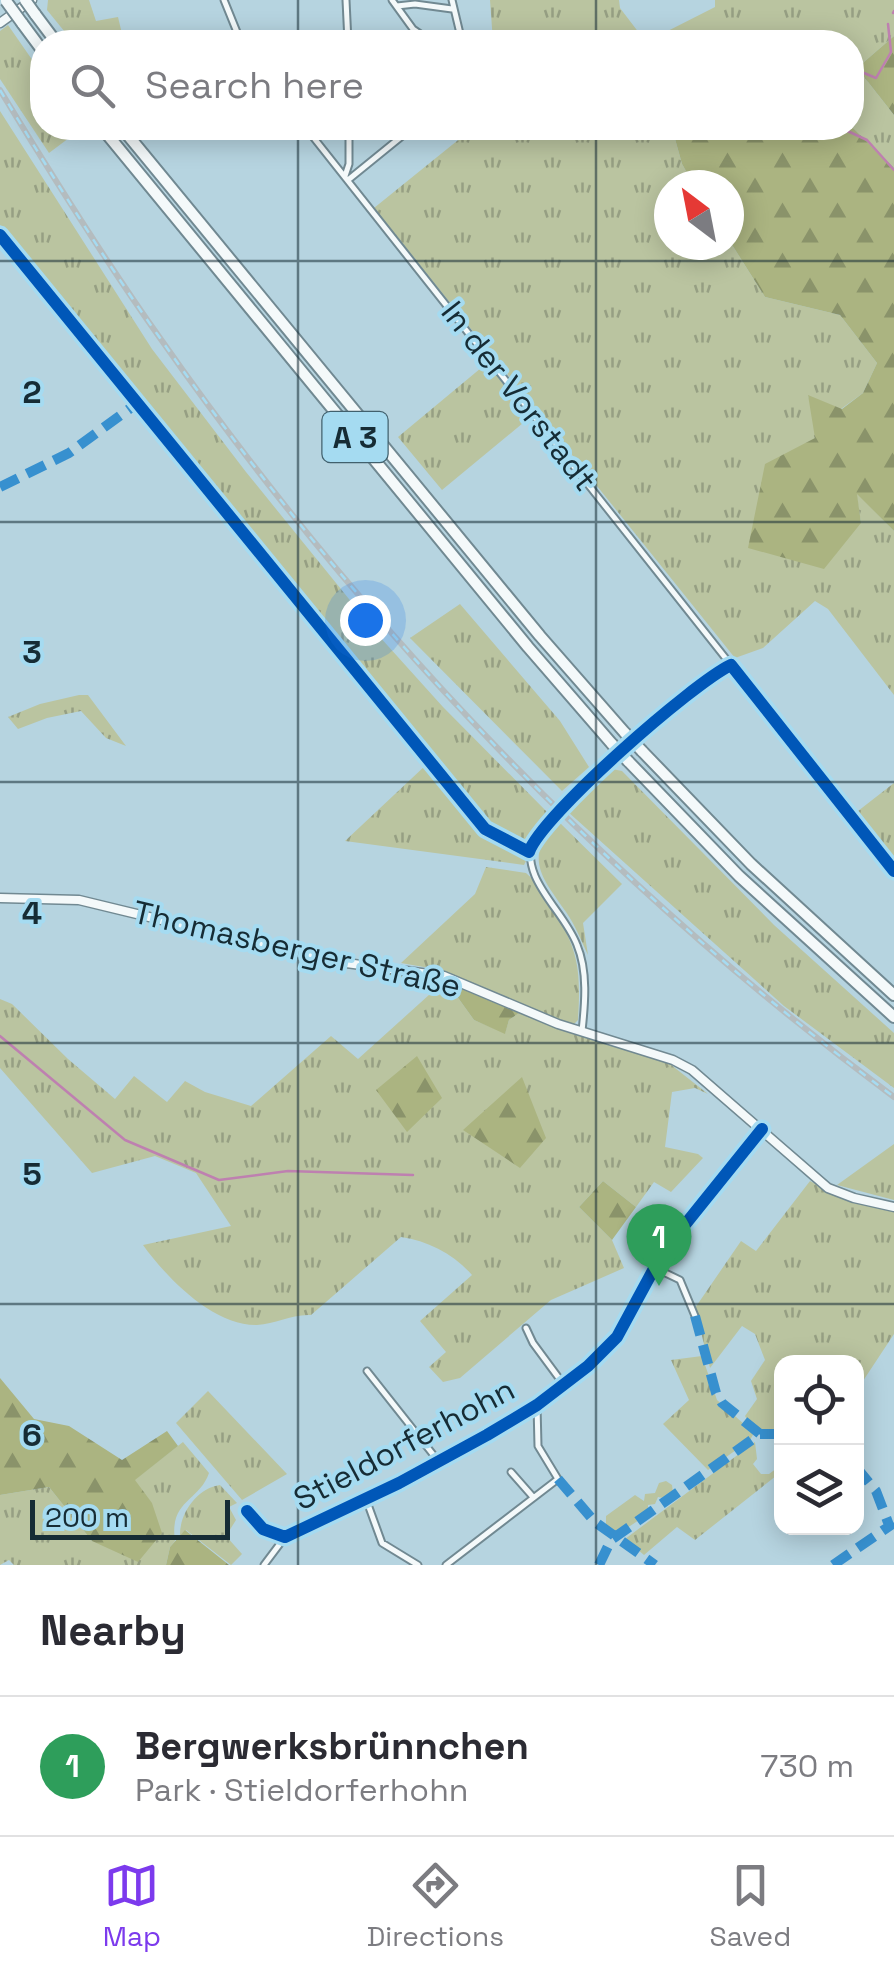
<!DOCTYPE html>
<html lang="en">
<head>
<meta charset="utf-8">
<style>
	body { margin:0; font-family:"Space Grotesk",sans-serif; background:#f2f2f3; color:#2b2b33 }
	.controls { position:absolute; right:30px; bottom:30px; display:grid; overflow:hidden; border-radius:20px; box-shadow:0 5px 25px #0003 }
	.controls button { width:90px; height:90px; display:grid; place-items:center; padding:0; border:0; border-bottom:2px solid #e1e1e2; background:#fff; color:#2b2b33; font:50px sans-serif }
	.compass { position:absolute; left:654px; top:170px; width:90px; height:90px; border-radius:50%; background:#fff; box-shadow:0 5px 25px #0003; rotate:328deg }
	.scale { position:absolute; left:30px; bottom:25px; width:200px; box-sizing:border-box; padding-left:10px; border:5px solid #162c35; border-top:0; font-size:28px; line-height:35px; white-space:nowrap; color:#162c35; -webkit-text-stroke:8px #a5dbf1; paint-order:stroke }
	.you { position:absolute; left:365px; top:620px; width:35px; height:35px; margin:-25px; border:8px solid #fff; border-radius:50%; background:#1a73e8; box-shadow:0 0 0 15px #1a73e833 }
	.badge { display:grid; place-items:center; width:65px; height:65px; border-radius:50%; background:#7c3aed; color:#fff; font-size:32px; font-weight:700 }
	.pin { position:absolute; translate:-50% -82px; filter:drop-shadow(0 2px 5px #0008) }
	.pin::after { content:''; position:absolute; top:52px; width:35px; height:30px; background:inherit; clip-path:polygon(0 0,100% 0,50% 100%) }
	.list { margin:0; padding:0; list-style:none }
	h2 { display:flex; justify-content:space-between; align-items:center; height:130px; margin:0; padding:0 40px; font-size:42px }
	h2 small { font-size:32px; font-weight:400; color:#7c7c81 }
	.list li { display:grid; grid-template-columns:65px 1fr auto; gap:30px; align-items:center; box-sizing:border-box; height:140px; padding:0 40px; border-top:2px solid #e1e1e2 }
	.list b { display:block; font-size:38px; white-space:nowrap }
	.list p { margin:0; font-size:32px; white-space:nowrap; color:#7c7c81 }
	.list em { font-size:32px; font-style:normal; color:#7c7c81 }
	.icon { flex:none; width:55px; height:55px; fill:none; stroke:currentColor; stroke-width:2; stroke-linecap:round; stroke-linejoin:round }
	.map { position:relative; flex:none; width:894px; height:1565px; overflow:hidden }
	.search { position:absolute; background:#fff; box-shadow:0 5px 25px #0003; left:30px; right:30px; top:30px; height:110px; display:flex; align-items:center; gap:25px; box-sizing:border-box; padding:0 35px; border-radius:40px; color:#7c7c81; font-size:38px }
	.sheet { height:270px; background:#fff }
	nav { display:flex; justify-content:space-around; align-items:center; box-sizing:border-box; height:140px; border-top:2px solid #e1e1e2; background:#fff; font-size:28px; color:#7c7c81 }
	nav a { display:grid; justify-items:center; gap:5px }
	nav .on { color:#7c3aed }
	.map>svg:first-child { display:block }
	.grass { fill:url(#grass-tufts) }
	.forest { fill:url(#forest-firs) }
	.garden { fill:#bac4a0 }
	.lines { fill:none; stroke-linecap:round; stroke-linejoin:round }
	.stream { stroke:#be80b0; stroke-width:2.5 }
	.street-casing { stroke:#718992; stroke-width:9 }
	.secondary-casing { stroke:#718992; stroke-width:11 }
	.highway-casing { stroke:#718992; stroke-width:14 }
	.street { stroke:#f4f9fa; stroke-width:5 }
	.secondary { stroke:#f4f9fa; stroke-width:8 }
	.highway { stroke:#f4f9fa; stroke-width:10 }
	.rail-casing { stroke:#b4bcbf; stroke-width:6 }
	.rail { stroke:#a5dbf1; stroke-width:2.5; stroke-dasharray:8; stroke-linecap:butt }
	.highway-bridge-casing { stroke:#718992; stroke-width:14; stroke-linecap:butt }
	.highway-bridge { stroke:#f4f9fa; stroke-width:10 }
	.quiet { stroke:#3790cf; stroke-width:10; stroke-dasharray:20 10; stroke-linecap:butt }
	.cycleway-casing { stroke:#a5dbf1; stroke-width:19 }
	.cycleway { stroke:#0057b8; stroke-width:12 }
	.grid { fill:none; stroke:#162c35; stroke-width:2.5; stroke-opacity:0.55 }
	.labels { text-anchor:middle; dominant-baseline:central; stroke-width:8; stroke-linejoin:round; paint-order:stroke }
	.shield { fill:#a5dbf1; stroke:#41606d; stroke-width:2.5 }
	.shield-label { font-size:30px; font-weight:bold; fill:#162c35 }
	.street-label { font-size:32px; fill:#162c35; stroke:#a5dbf1 }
	.grid-label { font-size:32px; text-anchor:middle; font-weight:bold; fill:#162c35; stroke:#a5dbf1; stroke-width:8; stroke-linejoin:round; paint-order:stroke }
</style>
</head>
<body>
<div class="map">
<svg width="894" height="1565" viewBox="0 0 894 1565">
	<defs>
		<pattern id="grass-tufts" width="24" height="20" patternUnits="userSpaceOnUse" patternTransform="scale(2.5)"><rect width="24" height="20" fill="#bac4a0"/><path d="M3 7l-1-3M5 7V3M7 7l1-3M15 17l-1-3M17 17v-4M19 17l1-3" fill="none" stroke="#969f83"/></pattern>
		<pattern id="forest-firs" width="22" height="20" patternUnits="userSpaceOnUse" patternTransform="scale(2.5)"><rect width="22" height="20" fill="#abb481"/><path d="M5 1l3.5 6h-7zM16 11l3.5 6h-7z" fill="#8a936a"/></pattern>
	</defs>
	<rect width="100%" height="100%" fill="#b6d4e0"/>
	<!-- grass -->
	<path class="grass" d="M48,0H89L96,21L118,17L124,42H73L47,10Z
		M490,0H619L620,8L646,42H493Z
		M715,0H894V36L857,68L894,115V168L852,127V42H646L715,7Z
		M8,25L42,74V128L81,129L49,153L0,79V31Z
		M0,111L152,349L246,472L379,636L443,707L549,814L526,841L517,843L487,826L0,225Z
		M473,128H672L682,164L694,185H669V245H729V240L765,297L840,315L877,363L863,393L841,409L808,396L861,523L856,492L894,531V695L828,609L815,601L763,648L735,658L374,208Z
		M487,363L529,418L442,490L398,437Z
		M460,604L560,721L589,767L562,791L410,638Z
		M79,695H88L126,746L106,738L81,711L47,718L18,729L8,717L40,704Z
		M427,764C446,787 463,814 485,834C498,845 515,849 526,861L524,865L345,841Z
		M612,769L622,771L774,925L894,1033V1088L784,1006L567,811Z
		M894,783V875L849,818Z
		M557,820L622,884L583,923L588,955C581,940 575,925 566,912C541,876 524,859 557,820Z
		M486,867L526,873C537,882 542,895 550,906C579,947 581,971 578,1020L573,1025L435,969L401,963L475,894Z
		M440,985L456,995L474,1020L505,1033L509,1020L519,1013L670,1064L708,1094L695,1088L672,1092L665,1147L698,1154L703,1158L671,1192L654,1182L636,1207L603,1181L579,1207L612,1240L624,1268L551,1300L460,1378L443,1382L429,1367L446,1352L420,1321L472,1275C454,1254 428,1241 401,1237L311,1315C291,1314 276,1324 257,1325C213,1326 166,1277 143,1245L231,1226L196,1173L155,1156L92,1173L0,1068V999L12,1004L68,1059L115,1099L134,1076L167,1102L185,1081L205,1092L251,1106L331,1036L358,1059Z
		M894,1144V1200L837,1185Z
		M810,1181L850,1202L894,1212V1334L857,1390L856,1362H782L781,1432C766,1432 753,1430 745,1416L757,1399L751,1381L765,1360L755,1334L742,1326L710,1368L695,1308L741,1241L756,1251Z
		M702,1356L717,1400L754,1433L750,1440L708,1470L663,1424L689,1400L671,1360Z
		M208,1391L287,1474L242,1500L176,1423Z
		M183,1442L209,1473C199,1502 169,1500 175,1541L170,1547L166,1565H14L9,1560L0,1565V1495L49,1487L92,1541L152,1504L134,1480Z
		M755,1442L757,1459L753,1464L761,1474H769L781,1465V1472L695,1540L677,1527L644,1555L625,1539Z
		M220,1485L237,1503L229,1507L236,1520L226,1536L242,1554L231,1565L186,1530L180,1536C179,1514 197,1488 220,1485Z"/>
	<!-- forest -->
	<path class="forest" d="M894,36V115L857,68Z
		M852,127L894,168V531L857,494L861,523L824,569L748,548L765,464L815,438L808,395L842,409L863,393L877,363L840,315L765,297L729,240V185H694L682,164L672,128Z
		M389,970L431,976L519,1013L509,1020L505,1034L474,1020L456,995L440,985L389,975Z
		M417,1056L442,1098L407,1132L376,1090Z
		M522,1077L546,1138L520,1168L463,1130Z
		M603,1181L636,1207L612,1240L579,1207Z
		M0,1378L34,1419L69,1426L122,1460L167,1431L178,1446L135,1480L152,1503L162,1533L138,1562L92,1541L49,1487L0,1495Z
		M185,1530L229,1565H166L170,1547Z"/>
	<!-- garden -->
	<path class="garden" d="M666,1481L672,1485L673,1493L668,1499L658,1497L655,1504L648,1505V1514L621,1532L616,1533L606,1525V1516L635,1495L644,1501L645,1494L655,1493L659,1483Z"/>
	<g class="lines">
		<!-- stream -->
		<path class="stream" d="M893,13L894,11
			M852,68L876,78L891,52L888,24
			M841,128L867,140L894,170
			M0,1036L125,1140L219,1180L288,1171L413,1175"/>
		<!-- street casing -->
		<g class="street-casing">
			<path id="street" d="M224,0L241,42
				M346,0L348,42
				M392,0L413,29L432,42
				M452,0L462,42
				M397,6L415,4L452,9
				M306,128L731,665L611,760L533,839C519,879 564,910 577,945C588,971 585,1004 582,1031
				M345,176L349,164V128
				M348,180L412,128
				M655,1268L680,1280L695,1316
				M526,1328L533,1343L564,1385
				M367,1371L439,1462
				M511,1472L533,1497
				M366,1499L382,1543L418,1565
				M247,1511L263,1529L285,1537L399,1483L487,1435L537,1405L588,1366L617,1337L663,1252L760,1131
				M264,1565L285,1537
				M446,1565L558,1479L538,1446L537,1405"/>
		</g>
		<!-- secondary casing -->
		<g class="secondary-casing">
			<path id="secondary" d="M0,23L32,0
				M0,898L79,900L331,961L444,976L558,1024L673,1060L692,1070L828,1188L854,1198L894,1207"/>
		</g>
		<!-- highway casing -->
		<g class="highway-casing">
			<path id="highway" d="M35,14L56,42
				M22,23L42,50
				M102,128L528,647L612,744
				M122,128L540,636L625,733
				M642,751L751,864L894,995
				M628,761L739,876L894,1017"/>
		</g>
		<!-- street -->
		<use href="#street" class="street"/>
		<!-- secondary -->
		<use href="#secondary" class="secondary"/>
		<!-- highway -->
		<use href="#highway" class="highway"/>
		<!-- rail casing -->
		<g class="rail-casing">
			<path id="rail" d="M0,90C51,174 103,258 160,338C362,627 611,887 894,1097"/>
		</g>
		<!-- rail -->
		<use href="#rail" class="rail"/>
		<!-- highway-bridge casing -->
		<g class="highway-bridge-casing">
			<path id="highway-bridge" d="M25,0L35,14
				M6,1L22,23
				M625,733L642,751
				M612,744L628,761"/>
		</g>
		<!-- highway-bridge -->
		<use href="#highway-bridge" class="highway-bridge"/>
		<!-- quiet -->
		<path class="quiet" d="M0,487L69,453L136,404
			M695,1316L716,1393L722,1403L760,1434
			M856,1467L876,1491L889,1525
			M558,1479L595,1522L655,1565
			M599,1565L611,1540L760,1434H782
			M833,1565L894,1523"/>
		<!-- cycleway casing -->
		<g class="cycleway-casing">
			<path id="cycleway" d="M0,235L485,829L529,852C542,815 693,683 731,665L894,871
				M247,1511L263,1529L285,1537L399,1483L487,1435L537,1405L588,1366L617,1337L663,1252L762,1129"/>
		</g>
		<!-- cycleway -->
		<use href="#cycleway" class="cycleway"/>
	</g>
	<!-- grid -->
	<path class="grid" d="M298,0V42M596,0V42M298,128V1565M596,128V1565M0,261H894M0,522H894M0,782H894M0,1043H894M0,1304H894"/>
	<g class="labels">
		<!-- shield labels -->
		<rect class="shield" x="322.5" y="412" width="65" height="50" rx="8"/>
		<g class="shield-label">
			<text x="355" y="437">A 3</text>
		</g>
		<!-- street labels -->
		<g class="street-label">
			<text transform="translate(519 396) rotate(52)">In der Vorstadt</text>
			<text transform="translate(297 949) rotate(13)">Thomasberger Straße</text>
			<text transform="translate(404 1444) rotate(-28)">Stieldorferhohn</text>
		</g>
	</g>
	<g class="grid-label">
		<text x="32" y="403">2</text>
		<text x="32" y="663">3</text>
		<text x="32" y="924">4</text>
		<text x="32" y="1185">5</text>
		<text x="32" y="1446">6</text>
	</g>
</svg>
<div class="controls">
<button><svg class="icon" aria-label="locate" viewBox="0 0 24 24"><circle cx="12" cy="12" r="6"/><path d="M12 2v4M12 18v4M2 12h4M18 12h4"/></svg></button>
<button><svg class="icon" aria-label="layers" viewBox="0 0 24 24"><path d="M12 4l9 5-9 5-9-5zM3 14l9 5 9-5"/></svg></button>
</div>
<svg class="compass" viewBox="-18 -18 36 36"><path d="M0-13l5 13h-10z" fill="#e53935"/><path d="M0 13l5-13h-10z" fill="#7c7c81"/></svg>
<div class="scale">200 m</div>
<div class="you"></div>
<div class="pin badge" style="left:659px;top:1286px;background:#2e9e5b">1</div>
<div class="search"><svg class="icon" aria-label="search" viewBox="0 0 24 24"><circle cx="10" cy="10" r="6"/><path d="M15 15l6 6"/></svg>Search here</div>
</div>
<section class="sheet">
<h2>Nearby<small></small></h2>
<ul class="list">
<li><span class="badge" style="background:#2e9e5b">1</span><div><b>Bergwerksbrünnchen</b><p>Park · Stieldorferhohn</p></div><em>730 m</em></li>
</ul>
</section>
<nav>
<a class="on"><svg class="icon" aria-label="map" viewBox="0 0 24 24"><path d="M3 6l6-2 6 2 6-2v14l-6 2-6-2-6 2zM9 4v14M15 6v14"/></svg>Map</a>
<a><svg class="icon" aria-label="directions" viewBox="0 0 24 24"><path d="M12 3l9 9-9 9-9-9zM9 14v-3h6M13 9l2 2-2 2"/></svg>Directions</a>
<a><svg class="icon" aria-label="saved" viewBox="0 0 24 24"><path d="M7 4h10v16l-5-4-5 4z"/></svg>Saved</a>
</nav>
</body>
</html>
